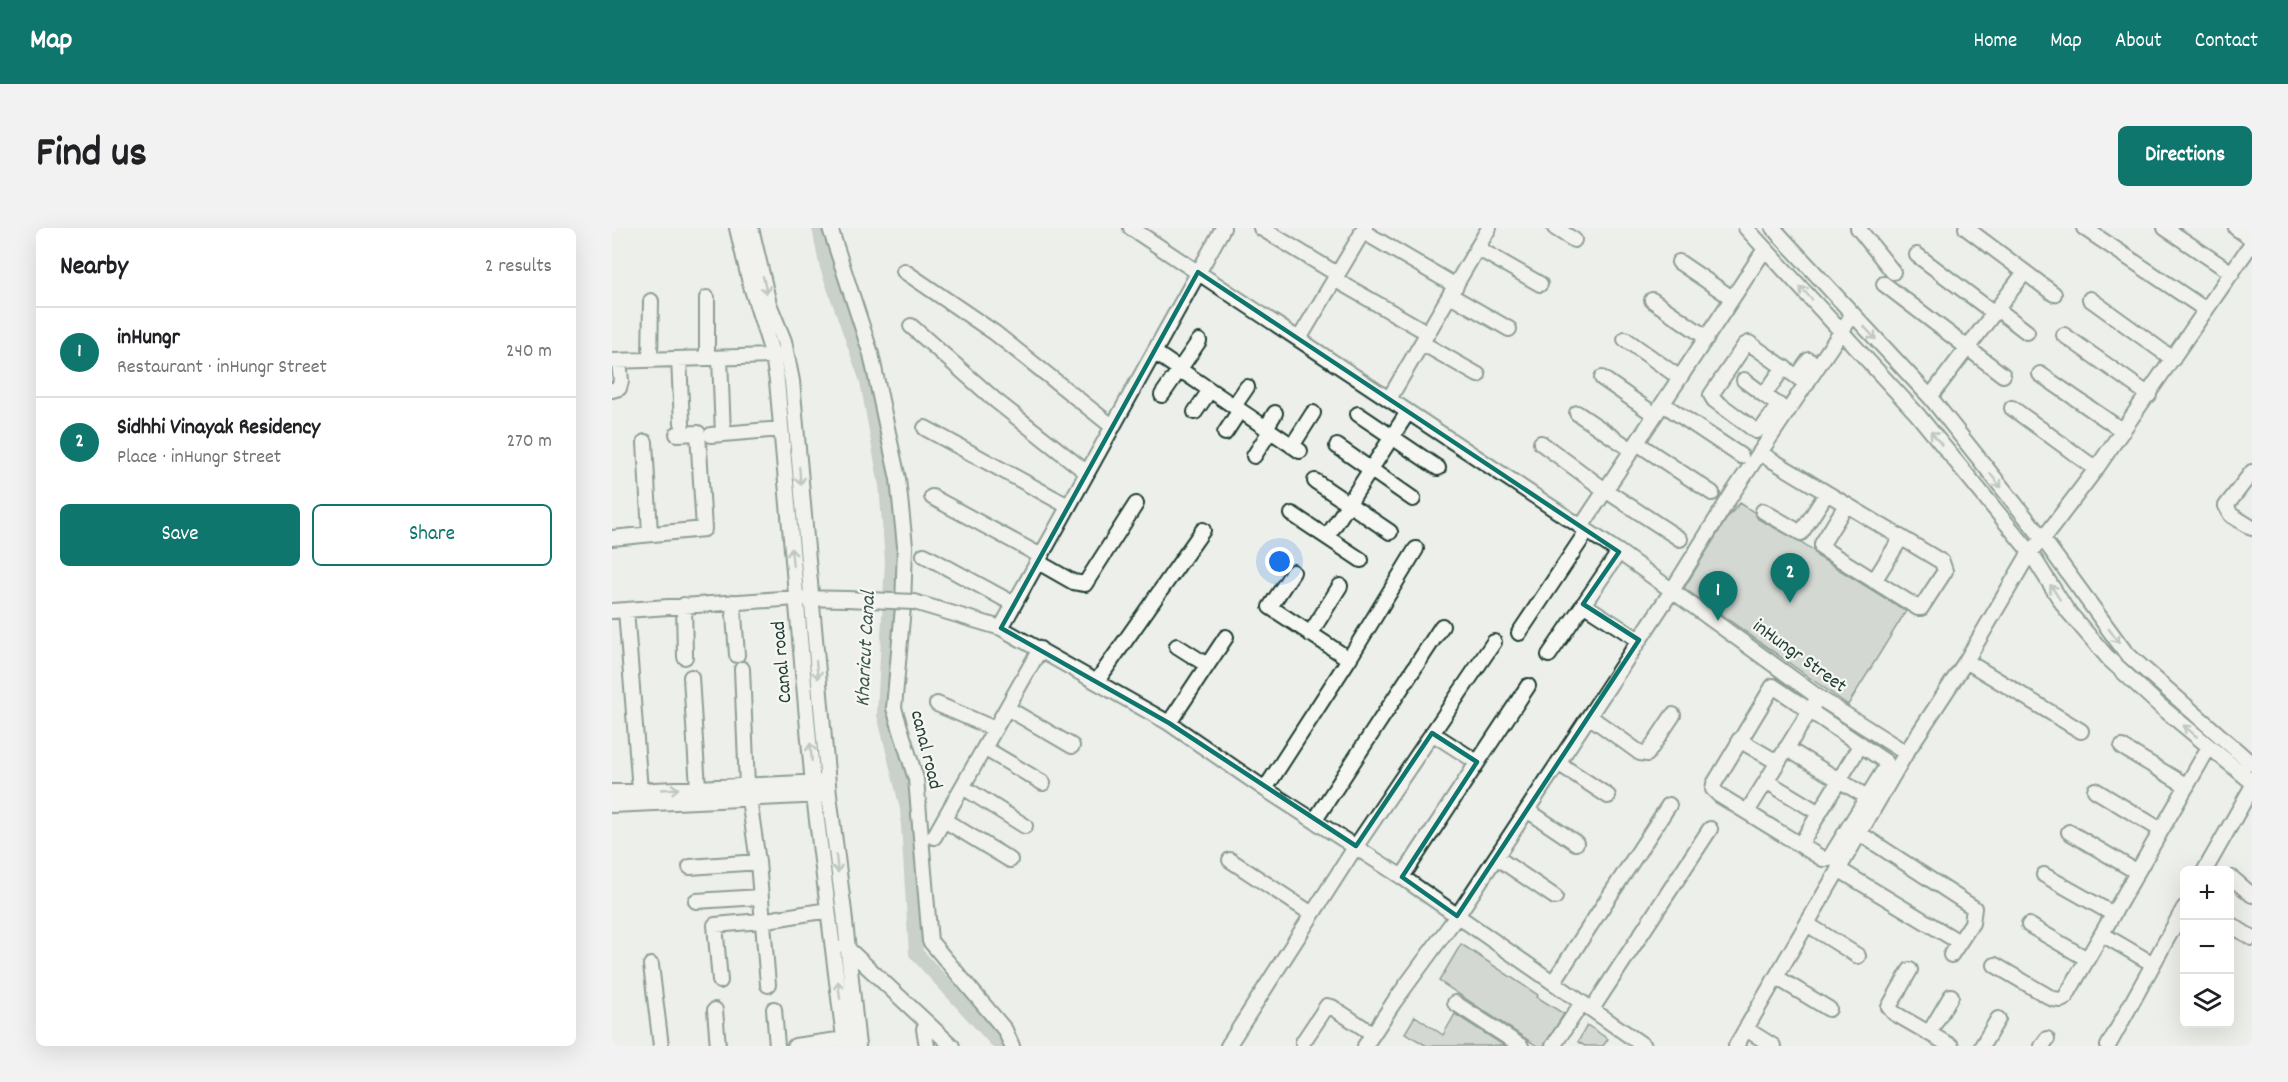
<!DOCTYPE html>
<html lang="en">
<head>
<meta charset="utf-8">
<style>
	body { margin:0; font-family:Dekko,sans-serif; background:#f2f2f2; color:#202124 }
	.controls { position:absolute; right:18px; bottom:18px; display:grid; overflow:hidden; border-radius:9px; box-shadow:0 6px 24px #0002 }
	.controls button { width:54px; height:54px; display:grid; place-items:center; padding:0; border:0; border-bottom:2px solid #e0e0e0; background:#fff; color:#202124; font:30px sans-serif }
	.you { position:absolute; left:668px; top:334px; width:21px; height:21px; margin:-15px; border:4px solid #fff; border-radius:50%; background:#1a73e8; box-shadow:0 0 0 9px #1a73e833 }
	.badge { display:grid; place-items:center; width:39px; height:39px; border-radius:50%; background:#0f766e; color:#fff; font-size:20px; font-weight:700 }
	.pin { position:absolute; translate:-50% -50px; filter:drop-shadow(0 2px 3px #0008) }
	.pin::after { content:''; position:absolute; top:32px; width:21px; height:18px; background:inherit; clip-path:polygon(0 0,100% 0,50% 100%) }
	.list { margin:0; padding:0; list-style:none }
	h2 { display:flex; justify-content:space-between; align-items:center; height:78px; margin:0; padding:0 24px; font-size:26px }
	h2 small { font-size:20px; font-weight:400; color:#757577 }
	.list li { display:grid; grid-template-columns:39px 1fr auto; gap:18px; align-items:center; box-sizing:border-box; height:90px; padding:0 24px; border-top:2px solid #e0e0e0 }
	.list b { display:block; font-size:22px; white-space:nowrap }
	.list p { margin:0; font-size:20px; white-space:nowrap; color:#757577 }
	.list em { font-size:20px; font-style:normal; color:#757577 }
	.actions { display:flex; gap:12px; padding:18px 24px }
	.actions a { flex:1; padding:14px 0; border:2px solid #0f766e; border-radius:9px; text-align:center; font-size:21px; color:#0f766e }
	.actions .main { background:#0f766e; color:#fff }
	.icon { flex:none; width:33px; height:33px; fill:none; stroke:currentColor; stroke-width:2; stroke-linecap:round; stroke-linejoin:round }
	.map { position:relative; flex:none; width:1640px; height:818px; overflow:hidden; border-radius:9px }
	header { display:flex; align-items:center; gap:36px; box-sizing:border-box; height:84px; padding:0 30px; background:#0f766e; color:#fff }
	header strong { font-size:28px }
	nav { display:flex; gap:33px; margin-inline-start:auto; font-size:21px }
	.intro { display:flex; align-items:center; justify-content:space-between; box-sizing:border-box; height:144px; padding:0 36px }
	h1 { margin:0; font-size:42px }
	.button { padding:15px 27px; border-radius:9px; background:#0f766e; color:#fff; font-size:21px; font-weight:700 }
	main { display:flex; gap:36px; padding:0 36px }
	aside { flex:1; background:#fff; border-radius:9px; box-shadow:0 6px 24px #0002 }
	.map>svg:first-child { display:block }
	.lines { fill:none; stroke-linecap:round; stroke-linejoin:round }
	.canal { stroke:#9faaa4; stroke-width:14 }
	.building { fill:#b4bdb8; stroke:#1f3d34; stroke-width:1.5 }
	.minor-casing { stroke:#1f3d34; stroke-width:18 }
	.minor { stroke:#f6f6f2; stroke-width:14 }
	.minor-bridge-casing { stroke:#1f3d34; stroke-width:18; stroke-linecap:butt }
	.minor-bridge { stroke:#f6f6f2; stroke-width:14 }
	.oneway { stroke:#8a9a93 }
	.marked { fill:none; stroke:#0f766e; stroke-width:4.5; stroke-linejoin:round }
	.labels { text-anchor:middle; dominant-baseline:central; stroke-width:4.5; stroke-linejoin:round; paint-order:stroke }
	.street-label { font-size:20px; fill:#1f3d34; stroke:#f6f6f2 }
	.water-label { font-size:21px; font-style:italic; fill:#3f5850; stroke:#f6f6f2 }
</style>
</head>
<body>
<header>
<strong>Map</strong>
<nav><a>Home</a><a>Map</a><a>About</a><a>Contact</a></nav>
</header>
<div class="intro"><h1>Find us</h1><a class="button">Directions</a></div>
<main>
<aside>
<h2>Nearby<small>2 results</small></h2>
<ul class="list">
<li><span class="badge">1</span><div><b>inHungr</b><p>Restaurant · inHungr Street</p></div><em>240 m</em></li>
<li><span class="badge">2</span><div><b>Sidhhi Vinayak Residency</b><p>Place · inHungr Street</p></div><em>270 m</em></li>
</ul>
<div class="actions"><a class="main">Save</a><a>Share</a></div>
</aside>
<div class="map">
<svg width="1640" height="818" viewBox="0 0 1640 818">
	<rect width="100%" height="100%" fill="#edefea"/>
	<filter id="ink" filterUnits="userSpaceOnUse"><feTurbulence type="fractalNoise" baseFrequency=".0167" numOctaves="2"/><feDisplacementMap in="SourceGraphic" scale="12" xChannelSelector="R" yChannelSelector="G"/><feConvolveMatrix kernelMatrix="1 2 1 2 8 2 1 2 1" color-interpolation-filters="sRGB"/></filter>
	<g filter="url(#ink)">
		<g class="lines">
			<!-- canal -->
			<path class="canal" d="M207,0L215,39L255,153L274,257L280,333L272,486L295,580L304,725L389,818"/>
		</g>
		<!-- building -->
		<path class="building" d="M1128,275L1142,284L1146,291L1189,314L1201,322L1205,328L1294,383L1236,477L1072,360L1115,290Z
			M849,716L926,767L925,769L952,786L932,818H925L827,753Z
			M843,786L893,818H815L793,805L803,788L831,807Z
			M975,797L996,811L991,818H973L966,814Z"/>
		<g class="lines">
			<!-- minor casing -->
			<g class="minor-casing">
				<path id="minor" d="M125,0L138,55L161,128L165,153L202,568L233,818
					M139,0L157,76L172,113L180,153L217,567L232,684L246,818
					M218,0L259,126L286,251L293,318L291,379L282,480L304,551L318,713L393,802L400,818
					M519,0L1007,324L1206,469L1294,525
					M649,0L725,46
					M943,0L962,12
					M1134,0L1305,186L1418,324L1454,381L1497,431L1547,477L1640,554
					M1161,0L1318,169L1431,311L1514,425L1640,536
					M1246,0L1281,44
					M1354,0L1442,66
					M1472,0L1594,82
					M1553,0L1620,45
					M1624,0L1640,11
					M750,3L844,58
					M865,20L928,56
					M1305,27L1382,85
					M1067,34L1120,70
					M292,43L383,105L501,199
					M722,51L816,105
					M1272,56L1391,147
					M838,67L897,101
					M1478,71L1561,131
					M1040,72L1095,110
					M1385,81L1415,104
					M299,98L383,172L474,244
					M1452,107L1537,167
					M687,111L753,0
					M1013,111L1068,150
					M810,115L866,147
					M542,124L688,223
					M95,130V70
					M108,130L111,206
					M67,131L70,195
					M38,132L39,73
					M0,133L161,128
					M1172,139L1152,167L1172,181
					M1428,146L1511,203
					M1185,149L1197,132
					M990,150L1043,187
					M1132,152L1152,167
					M0,162L7,160L9,153L7,133
					M550,167L587,113
					M1318,169L1413,44
					M777,171L877,0
					M1051,176L1129,228
					M1167,177L1151,199L1144,203L1102,172L1099,167L1133,117L1137,115L1195,156
					M622,178L635,159
					M1400,180L1484,241
					M583,184L598,162
					M965,185L1020,222
					M746,186L826,240
					M313,200L456,278
					M654,200L663,185
					M613,205L628,182
					M99,207L169,201
					M33,214L38,306
					M929,215L993,262L1068,311
					M1025,215L1100,265
					M680,218L701,185
					M725,218L801,271
					M1148,225L1330,334L1333,343L1309,380H1306L1210,320V316L1234,277
					M642,228L658,203
					M1640,244L1614,278L1619,287L1640,300
					M703,253L778,304
					M320,269L429,328
					M1151,283L1189,305L1215,265
					M680,286L749,332
					M969,299L1153,21
					M715,309L796,184
					M0,310L92,301L86,205L65,206
					M312,327L402,376
					M426,334L461,354L473,356L524,276
					M681,344L658,379L737,431
					M1262,353L1289,310
					M121,374L125,427
					M302,374L389,400L611,0
					M971,376L1027,412
					M72,377L73,429
					M14,382L28,563
					M0,383L184,370L235,371
					M389,400L557,495L653,561L790,649L1032,818
					M907,405L975,303
					M698,406L728,358
					M565,418L595,437
					M937,427L1007,324
					M1354,433L1469,503
					M130,441L135,558
					M79,449L86,560
					M485,453L591,302
					M1161,458L1274,534L1272,542L1217,631H1211L1107,567L1101,561L1102,556Z
					M325,476L383,501
					M395,480L460,518
					M977,488L1028,525L1035,526L1061,487
					M557,495L614,409
					M820,505L865,534
					M1127,512L1165,534
					M1510,519L1575,558
					M372,520L431,555
					M1174,520L1255,569
					M946,535L996,568
					M1154,553L1207,585
					M351,559L413,598
					M653,561L737,431L804,321
					M1483,562L1549,602
					M0,564L211,554
					M137,571L146,634L156,757
					M0,577L211,567
					M915,582L964,615
					M1135,584L1202,476
					M332,592L398,632
					M703,592L830,398
					M1457,604L1525,644
					M1247,605L1362,680L1360,695L1339,727
					M322,609L428,421
					M1188,617L1249,516
					M884,629L943,669
					M618,632L700,686
					M78,639L146,634
					M1226,641L1347,714
					M1593,642L1640,559
					M1432,647L1501,686
					M790,649L916,458
					M1620,650L1640,667
					M84,673L148,669
					M1195,696L1246,728
					M1618,696L1640,710
					M1417,697L1475,731
					M1490,706L1541,736
					M233,718L340,818
					M39,737L49,818
					M1383,737L1441,771L1449,772L1453,770L1597,519
					M1298,742L1277,779L1282,785L1339,818
					M1164,749L1217,781
					M108,753L103,697L149,693L216,682
					M942,753L1057,577
					M843,775L909,818
					M162,781L165,818
					M980,781L1098,601
					M103,782L106,818
					M312,801L315,818
					M1134,801L1161,818
					M1317,805L1339,768
					M691,814L715,778L720,779L761,806
					M183,818L233,811
					M616,818L744,618L882,414
					M753,818L782,774L845,688L1061,361L1120,266L1241,86
					M941,818L970,775
					M1124,818L1294,525L1354,433L1418,324L1431,311L1484,241L1640,15
					M1370,818L1386,791
					M1430,818L1435,811
					M1496,818L1572,680"/>
			</g>
			<!-- minor -->
			<use href="#minor" class="minor"/>
			<!-- minor-bridge casing -->
			<g class="minor-bridge-casing">
				<path id="minor-bridge" d="M235,371L302,374"/>
			</g>
			<!-- minor-bridge -->
			<use href="#minor-bridge" class="minor-bridge"/>
		</g>
		<!-- one-way arrows -->
		<defs><path id="oneway-shaft" d="M-6 0H5M1.5-3L5.5 0L1.5 3" fill="none" stroke-width="1.6" stroke-linecap="round" stroke-linejoin="round" transform="scale(1.5)"/></defs>
		<g class="oneway">
			<use href="#oneway-shaft" transform="translate(153 57) rotate(77)"/>
			<use href="#oneway-shaft" transform="translate(1194 65) rotate(-133)"/>
			<use href="#oneway-shaft" transform="translate(1258 105) rotate(47)"/>
			<use href="#oneway-shaft" transform="translate(1324 210) rotate(-129)"/>
			<use href="#oneway-shaft" transform="translate(188 248) rotate(85)"/>
			<use href="#oneway-shaft" transform="translate(1384 253) rotate(51)"/>
			<use href="#oneway-shaft" transform="translate(180 329) rotate(-95)"/>
			<use href="#oneway-shaft" transform="translate(1443 364) rotate(-123)"/>
			<use href="#oneway-shaft" transform="translate(1502 408) rotate(54)"/>
			<use href="#oneway-shaft" transform="translate(205 442) rotate(84)"/>
			<use href="#oneway-shaft" transform="translate(1578 503) rotate(-140)"/>
			<use href="#oneway-shaft" transform="translate(199 524) rotate(-95)"/>
			<use href="#oneway-shaft" transform="translate(58 561) rotate(-3)"/>
			<use href="#oneway-shaft" transform="translate(225 636) rotate(83)"/>
			<use href="#oneway-shaft" transform="translate(227 762) rotate(-97)"/>
		</g>
	</g>
	<!-- marked area -->
	<path d="M0 0H1640V818H0ZM586,44L1007,324L971,376L1027,412L845,688L790,649L865,534L820,505L744,618L557,495L389,400Z" fill="#edefea" fill-opacity=".55" fill-rule="evenodd"/>
	<path class="marked" d="M586,44L1007,324L971,376L1027,412L845,688L790,649L865,534L820,505L744,618L557,495L389,400Z"/>
	<g class="labels">
		<!-- street labels -->
		<g class="street-label">
			<text transform="translate(1187 429) rotate(36)">inHungr Street</text>
			<text transform="translate(171 434) rotate(-95)">Canal road</text>
			<text transform="translate(313 522) rotate(76)">canal road</text>
		</g>
		<!-- water labels -->
		<g class="water-label">
			<text transform="translate(255 421) rotate(-87)">Kharicut Canal</text>
		</g>
	</g>
</svg>
<div class="controls">
<button>+</button>
<button>−</button>
<button><svg class="icon" aria-label="layers" viewBox="0 0 24 24"><path d="M12 4l9 5-9 5-9-5zM3 14l9 5 9-5"/></svg></button>
</div>
<div class="you"></div>
<div class="pin badge" style="left:1106px;top:393px">1</div>
<div class="pin badge" style="left:1178px;top:375px">2</div>
</div>
</main>
</body>
</html>
